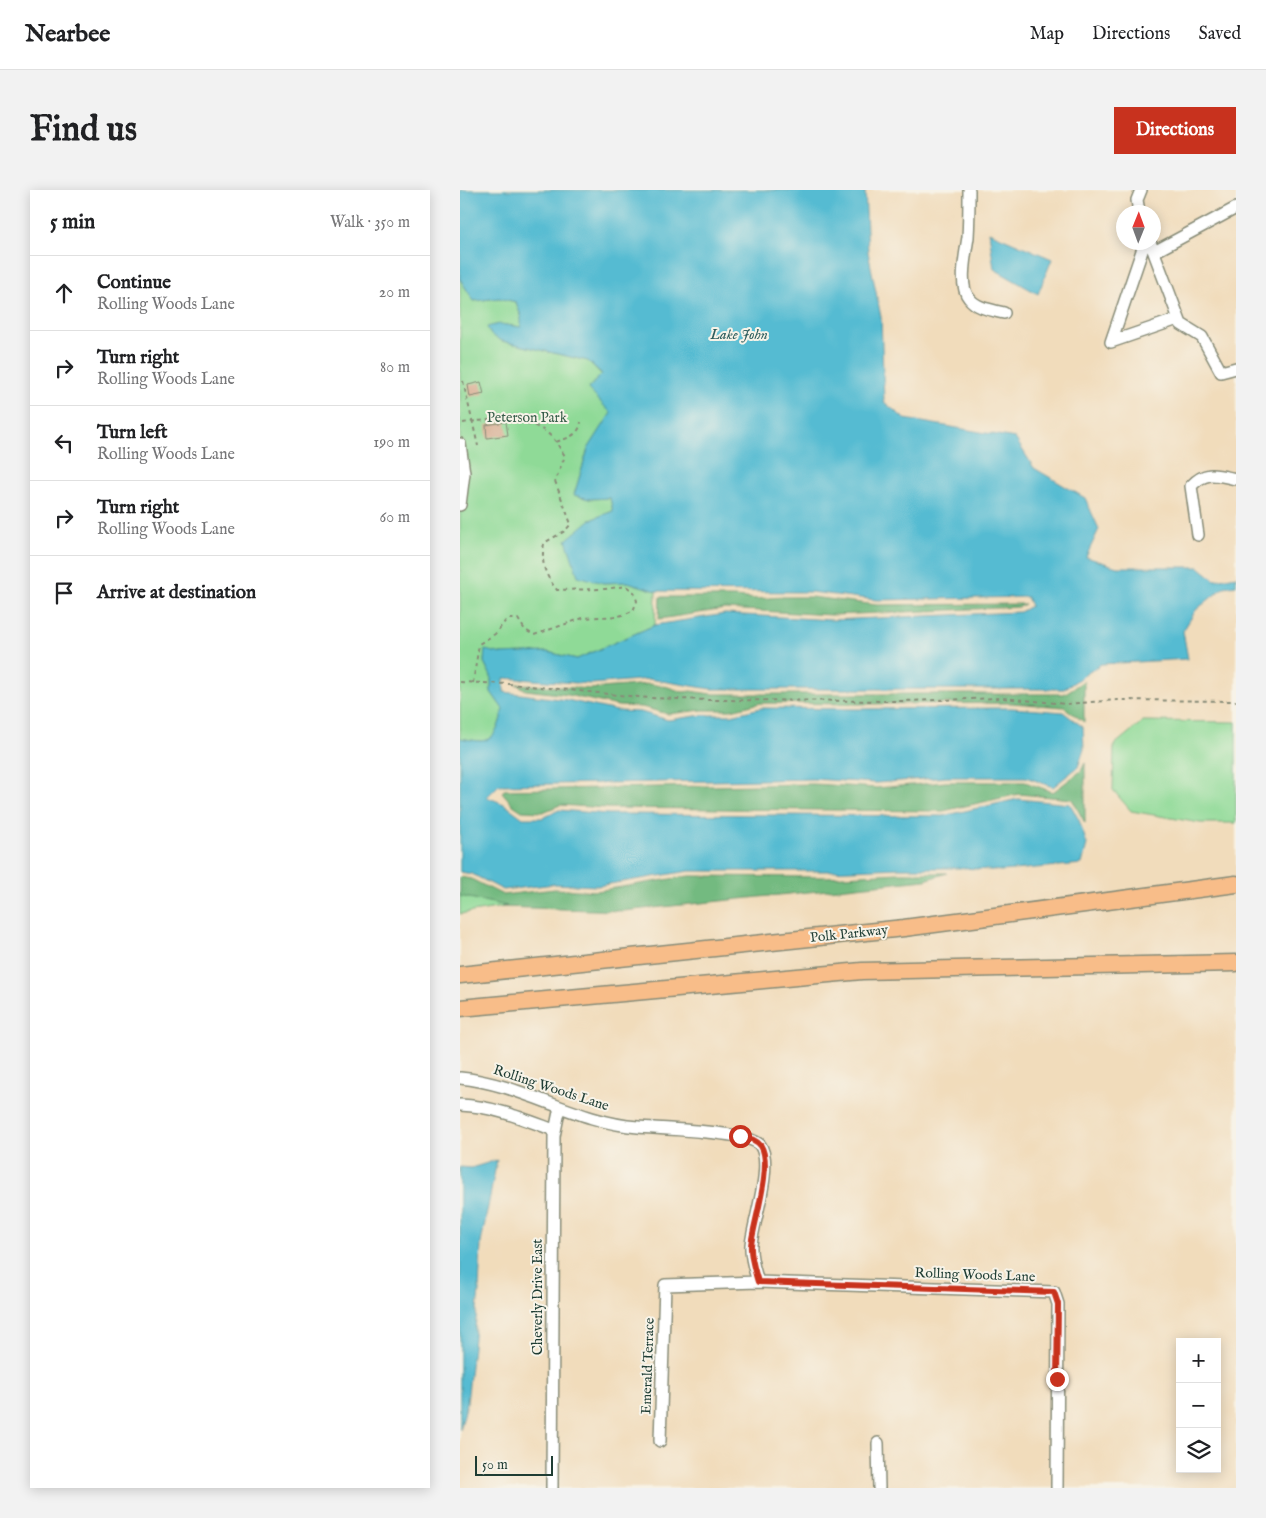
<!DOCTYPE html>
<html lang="en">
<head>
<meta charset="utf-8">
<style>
	body { margin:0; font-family:"IM FELL English",serif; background:#f2f2f2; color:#202124 }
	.controls { position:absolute; right:15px; bottom:15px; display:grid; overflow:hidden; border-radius:0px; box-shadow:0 2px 12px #0003 }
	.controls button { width:45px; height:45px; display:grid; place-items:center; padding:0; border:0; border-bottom:1px solid #e0e0e0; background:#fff; color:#202124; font:25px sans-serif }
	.compass { position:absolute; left:656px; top:15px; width:45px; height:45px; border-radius:50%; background:#fff; box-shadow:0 2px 12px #0003; rotate:1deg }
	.scale { position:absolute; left:15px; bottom:12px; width:78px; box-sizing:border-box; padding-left:5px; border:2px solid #1f3d34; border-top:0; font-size:14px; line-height:18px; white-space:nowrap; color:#1f3d34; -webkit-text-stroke:4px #f7f3e8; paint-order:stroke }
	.stop { position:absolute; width:15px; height:15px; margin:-11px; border:4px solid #c8321e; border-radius:50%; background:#fff }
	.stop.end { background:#c8321e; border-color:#fff; box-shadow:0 1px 5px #0008 }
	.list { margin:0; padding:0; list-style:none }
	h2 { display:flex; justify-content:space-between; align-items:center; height:65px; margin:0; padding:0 20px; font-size:21px }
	h2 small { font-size:16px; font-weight:400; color:#757577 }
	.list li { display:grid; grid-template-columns:32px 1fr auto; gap:15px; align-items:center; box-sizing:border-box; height:75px; padding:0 20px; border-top:1px solid #e0e0e0 }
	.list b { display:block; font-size:19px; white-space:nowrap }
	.list p { margin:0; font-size:16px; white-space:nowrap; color:#757577 }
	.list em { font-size:16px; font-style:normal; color:#757577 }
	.icon { flex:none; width:28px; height:28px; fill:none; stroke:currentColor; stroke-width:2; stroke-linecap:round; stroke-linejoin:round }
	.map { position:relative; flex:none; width:776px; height:1298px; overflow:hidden; border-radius:0px }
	header { display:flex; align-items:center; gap:30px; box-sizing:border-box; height:70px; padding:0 25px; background:#fff; border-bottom:1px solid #e0e0e0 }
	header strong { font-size:24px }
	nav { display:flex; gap:28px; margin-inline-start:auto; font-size:18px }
	.intro { display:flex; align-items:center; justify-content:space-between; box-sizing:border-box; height:120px; padding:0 30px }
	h1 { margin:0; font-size:35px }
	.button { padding:12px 22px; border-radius:0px; background:#c8321e; color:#fff; font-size:18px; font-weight:700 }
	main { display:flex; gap:30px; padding:0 30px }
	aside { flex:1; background:#fff; border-radius:0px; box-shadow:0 2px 12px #0003 }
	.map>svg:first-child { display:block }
	.green { fill:#8fda97; stroke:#578c66 }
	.forest { fill:#73ba80; stroke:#497c5a }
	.water { fill:#54bbd2; stroke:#3a7c83 }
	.building { fill:#d4a689 }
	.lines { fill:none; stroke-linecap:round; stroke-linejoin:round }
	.minor-casing { stroke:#888c78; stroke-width:14 }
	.highway-casing { stroke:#888c78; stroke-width:19 }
	.path { stroke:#888c78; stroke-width:2; stroke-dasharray:4 4; stroke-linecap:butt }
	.minor { stroke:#fff; stroke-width:11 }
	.highway { stroke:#f8bd89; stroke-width:16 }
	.route { stroke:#c8321e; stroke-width:6 }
	.labels { text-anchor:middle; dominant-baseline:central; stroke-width:4; stroke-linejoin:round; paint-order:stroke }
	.park-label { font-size:14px; fill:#355c48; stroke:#f7f3e8 }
	.street-label { font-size:14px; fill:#1f3d34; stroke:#f7f3e8 }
	.water-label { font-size:15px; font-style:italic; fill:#2c5c5c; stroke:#f7f3e8 }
</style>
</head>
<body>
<header>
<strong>Nearbee</strong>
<nav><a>Map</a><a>Directions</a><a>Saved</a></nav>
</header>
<div class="intro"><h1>Find us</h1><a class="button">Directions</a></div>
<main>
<aside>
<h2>5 min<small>Walk · 350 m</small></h2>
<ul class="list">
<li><svg class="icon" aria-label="ahead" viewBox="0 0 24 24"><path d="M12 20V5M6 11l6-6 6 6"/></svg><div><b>Continue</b><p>Rolling Woods Lane</p></div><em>20 m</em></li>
<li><svg class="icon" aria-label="right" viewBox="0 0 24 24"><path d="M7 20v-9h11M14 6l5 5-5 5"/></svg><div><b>Turn right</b><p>Rolling Woods Lane</p></div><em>80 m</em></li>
<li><svg class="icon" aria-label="left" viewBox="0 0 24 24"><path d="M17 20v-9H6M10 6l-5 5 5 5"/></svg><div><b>Turn left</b><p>Rolling Woods Lane</p></div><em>190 m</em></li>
<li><svg class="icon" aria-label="right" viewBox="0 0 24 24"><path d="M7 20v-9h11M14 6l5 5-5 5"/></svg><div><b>Turn right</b><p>Rolling Woods Lane</p></div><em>60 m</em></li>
<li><svg class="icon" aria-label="arrive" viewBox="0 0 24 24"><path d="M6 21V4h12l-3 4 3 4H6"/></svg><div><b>Arrive at destination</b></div></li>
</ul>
</aside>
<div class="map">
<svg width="776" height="1298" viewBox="0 0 776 1298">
	<rect width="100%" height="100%" fill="#f7f3e8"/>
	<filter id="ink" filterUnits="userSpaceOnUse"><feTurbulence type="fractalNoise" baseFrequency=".02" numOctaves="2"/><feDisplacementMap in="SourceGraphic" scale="10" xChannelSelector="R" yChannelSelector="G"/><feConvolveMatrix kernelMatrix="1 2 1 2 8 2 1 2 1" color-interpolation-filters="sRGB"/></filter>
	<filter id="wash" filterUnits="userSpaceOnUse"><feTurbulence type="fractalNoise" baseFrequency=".0096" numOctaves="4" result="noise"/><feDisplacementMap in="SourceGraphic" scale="20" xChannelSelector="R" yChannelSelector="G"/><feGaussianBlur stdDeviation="1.12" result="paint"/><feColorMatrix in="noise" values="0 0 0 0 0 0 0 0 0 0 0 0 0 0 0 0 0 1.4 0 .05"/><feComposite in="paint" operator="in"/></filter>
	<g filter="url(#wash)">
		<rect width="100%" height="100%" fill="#f1dcbb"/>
		<!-- green -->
		<path class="green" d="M0,89L14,111L39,108L56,112L61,126L62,137L39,134L42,151L128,171L142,185L152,222L128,259L114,305L129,309L150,308L153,321L130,330L143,393L168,392L196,401L195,435L117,469L87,462L42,464L25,461L24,472L31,486V502L43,519C40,532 37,550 21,551C15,551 6,549 0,548Z
			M683,531L776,532V633H740L671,621L653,600L654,555Z
			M0,706L49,716L0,724Z"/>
		<!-- forest -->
		<path class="forest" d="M200,407H275L297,409L322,407H351L417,415L565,414L559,417L372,425L265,419L199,429Z
			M624,491V532L604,517L552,513L397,514L301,513L271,520H242L208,524L182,517L158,516L108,505L66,500L56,494L130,499L189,494L208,497L223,502L231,501L251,504H604Z
			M625,573V633L612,609L559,604L483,621L148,618L100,615L83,622L62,621L53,615L42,602L44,600L353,594L417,598L486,592H565L593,602L621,581Z
			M439,683H487L465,690L163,721L41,717L47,716L0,706V687L11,689L43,705L95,699L137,701L229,686L366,687Z"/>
		<!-- water -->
		<path class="water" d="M0,0H405L408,62L421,127L424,212L445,229L555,248L574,278L625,308L639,339L626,367L657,377H739L755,390L776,386V395L764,397L736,420L723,441L728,469L641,474L604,499H251L189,489L131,494L44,488V502L107,510L157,521L181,522L208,530L243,525H271L301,518L397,519L552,518L603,522L623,537L624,559L618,577L593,597L566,587H486L416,593L353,589L39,595L27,607L44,614L63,628H82L99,620L148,624L483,626L558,609L610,614L619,630L627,654L622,674L541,681L505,678H439L366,681H229L137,696L95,694L43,700L12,684L0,682V548C6,549 15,551 21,551C37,550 40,532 43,519L31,502V486L24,472L25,460L42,464L87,462L117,469L195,435L265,424L372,430L560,422L571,416L567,407L417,410L351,402L196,401L168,392L143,393L118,386L106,350L130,330L153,321L150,308L129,309L114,305L128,259L151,223L128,199L142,184L128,171L42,151L31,145L27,137L39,134L61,137V126L56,112L39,108L14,111L0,89Z
			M529,42L592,69L578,104L534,79Z
			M37,970L21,1053L19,1101L7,1213L0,1240V977L11,978Z"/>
		<g id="blocks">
			<!-- building -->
			<path class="building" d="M21,192L24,204L10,207L8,195Z
				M46,232L48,245L27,248L26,235Z"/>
		</g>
	</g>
	<g filter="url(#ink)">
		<use href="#blocks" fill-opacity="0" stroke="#888c78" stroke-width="1"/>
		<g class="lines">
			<!-- minor casing -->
			<g class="minor-casing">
				<path id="minor" d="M509,0C509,16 509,31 508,47C506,62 498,96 509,108C517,119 533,120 544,123
					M679,22L677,10L681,0
					M685,52L651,152L718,129
					M690,52L721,134L742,147L761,182L776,178
					M694,62L776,18
					M0,254L4,283L0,315
					M738,345L731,296C746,280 756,285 776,289
					M0,888C63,894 115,932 178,937C200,939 289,941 300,955C314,974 293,1032 291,1055C290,1068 295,1081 298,1092
					M0,915C33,916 64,929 94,940
					M200,1251L205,1095L298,1092L594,1102L598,1114L597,1298
					M418,1253L419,1298
					M92,1298L94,946L100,917"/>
			</g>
			<!-- highway casing -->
			<g class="highway-casing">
				<path id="highway" d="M0,785L444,738L776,694
					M0,818L402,781L776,773"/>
			</g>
			<!-- path -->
			<path class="path" d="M3,191L18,256
				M3,233C32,228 76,225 96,252
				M0,492L49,494L189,508L249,510L443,511L542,508L606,514L658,510L776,511
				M13,493L19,454L35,444L47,429H58L65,440L74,445L123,428L159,426L173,421L177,411L174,402L166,396L145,399L97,400C84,384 81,373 84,353L105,341L111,334L95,291L105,266L96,252C107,248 119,246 121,232"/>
			<!-- minor -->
			<use href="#minor" class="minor"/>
			<!-- highway -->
			<use href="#highway" class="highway"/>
		</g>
	</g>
	<g class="lines" filter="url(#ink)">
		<!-- route -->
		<path class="route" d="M280,946C288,948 296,949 301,956C313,975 294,1031 291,1055C290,1067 295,1081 298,1092L594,1102L598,1114L597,1189"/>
	</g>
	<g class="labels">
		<!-- park labels -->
		<g class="park-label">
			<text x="67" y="228">Peterson Park</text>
		</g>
		<!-- street labels -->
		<g class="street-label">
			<text transform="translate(389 744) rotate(-6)">Polk Parkway</text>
			<text transform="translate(91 898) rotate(18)">Rolling Woods Lane</text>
			<text transform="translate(515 1085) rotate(2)">Rolling Woods Lane</text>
			<text transform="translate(78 1107) rotate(-90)">Cheverly Drive East</text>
			<text transform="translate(188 1176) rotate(-88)">Emerald Terrace</text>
		</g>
		<!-- water labels -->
		<g class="water-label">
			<text x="279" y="144">Lake John</text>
		</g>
	</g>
</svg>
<div class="controls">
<button>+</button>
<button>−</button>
<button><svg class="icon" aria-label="layers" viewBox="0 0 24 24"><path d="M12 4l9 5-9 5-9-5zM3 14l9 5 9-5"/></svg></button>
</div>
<svg class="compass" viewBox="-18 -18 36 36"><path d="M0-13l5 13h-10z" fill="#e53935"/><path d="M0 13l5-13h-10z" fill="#757577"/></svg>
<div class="scale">50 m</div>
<div class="stop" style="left:280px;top:946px"></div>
<div class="stop end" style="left:597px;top:1189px"></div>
</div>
</main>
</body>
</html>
